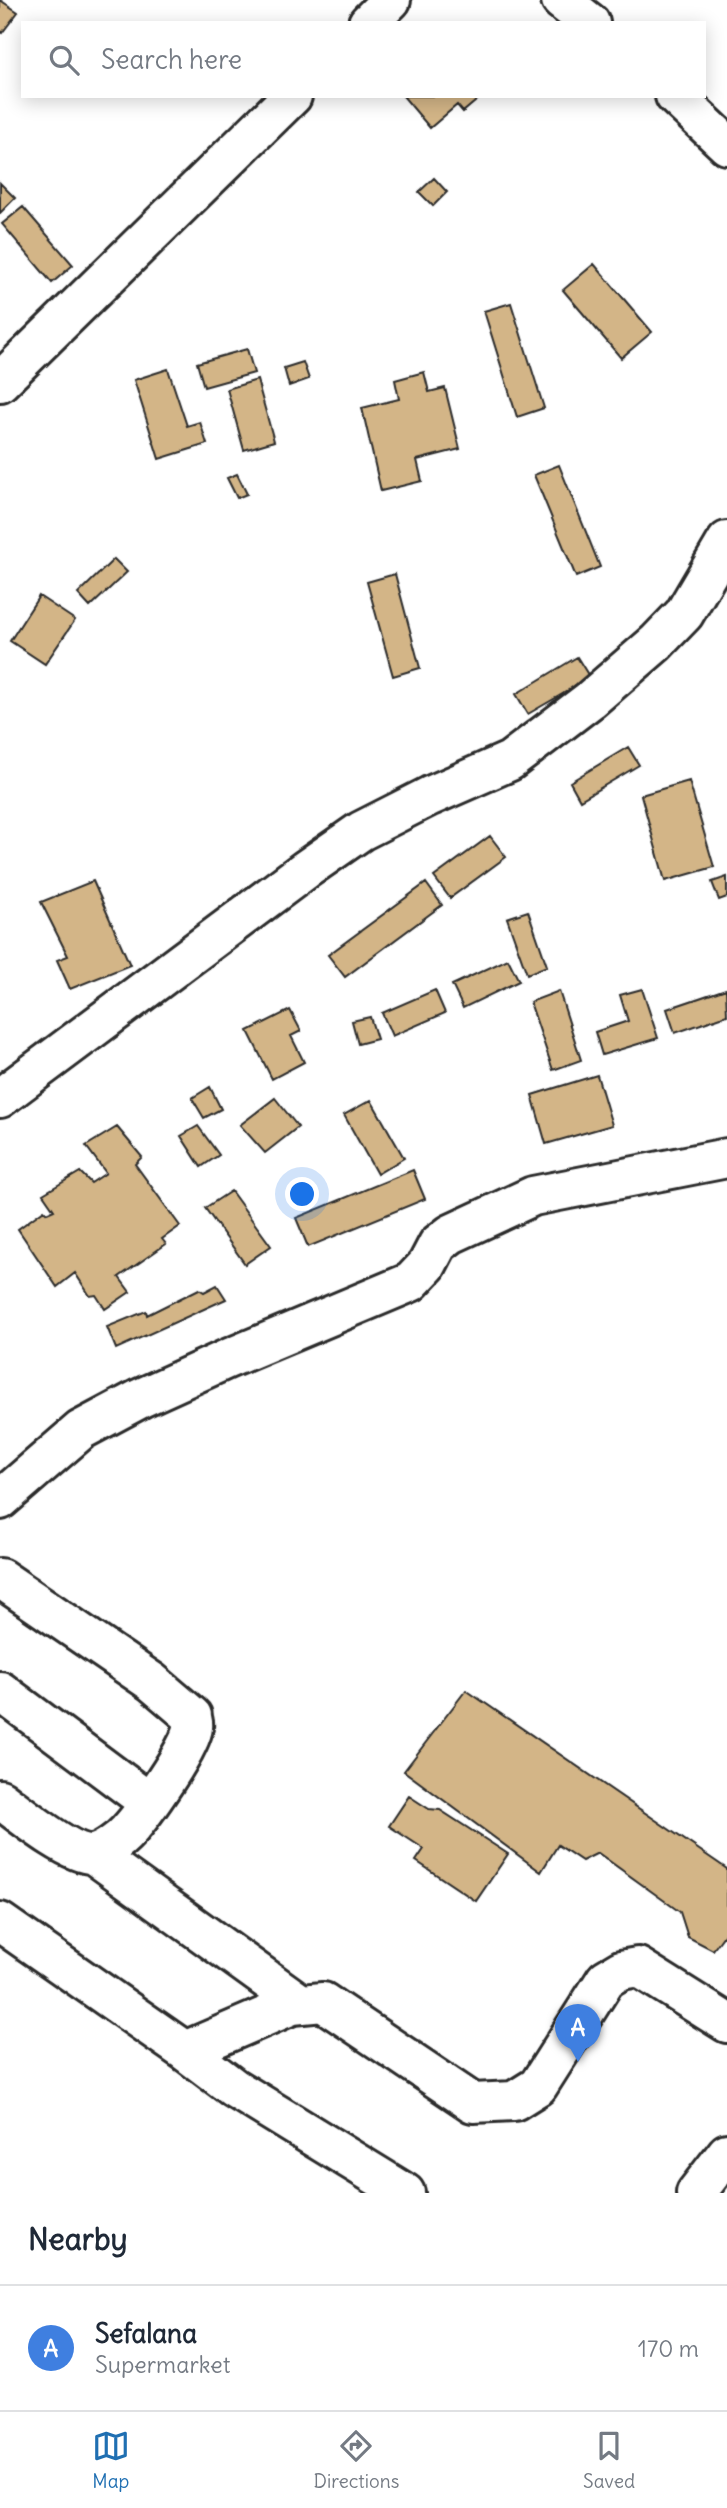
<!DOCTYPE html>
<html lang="en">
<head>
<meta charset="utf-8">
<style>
	body { margin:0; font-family:Delius,sans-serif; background:#f6f6f7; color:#1f2937 }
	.you { position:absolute; left:303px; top:1195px; width:24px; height:24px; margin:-18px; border:5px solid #fff; border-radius:50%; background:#1a73e8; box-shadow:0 0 0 10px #1a73e833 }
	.badge { display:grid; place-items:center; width:46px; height:46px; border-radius:50%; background:#1f6fb2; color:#fff; font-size:23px; font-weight:700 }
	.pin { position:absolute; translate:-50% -58px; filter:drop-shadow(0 2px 4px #0008) }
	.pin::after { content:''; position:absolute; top:37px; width:24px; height:21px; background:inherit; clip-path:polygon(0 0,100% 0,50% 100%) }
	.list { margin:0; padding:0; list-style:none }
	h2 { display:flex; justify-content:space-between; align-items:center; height:91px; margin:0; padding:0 28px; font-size:30px }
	h2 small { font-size:23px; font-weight:400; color:#747a83 }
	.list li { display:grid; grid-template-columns:46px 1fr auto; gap:21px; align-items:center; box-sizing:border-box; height:126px; padding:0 28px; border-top:2px solid #e0e1e3 }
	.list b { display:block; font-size:26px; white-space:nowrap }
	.list p { margin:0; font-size:23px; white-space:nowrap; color:#747a83 }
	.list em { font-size:23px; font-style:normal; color:#747a83 }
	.icon { flex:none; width:38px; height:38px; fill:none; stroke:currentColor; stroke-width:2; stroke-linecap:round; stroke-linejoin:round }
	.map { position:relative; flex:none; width:727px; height:2193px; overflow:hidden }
	.search { position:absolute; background:#fff; box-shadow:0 4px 18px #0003; left:21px; right:21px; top:21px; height:77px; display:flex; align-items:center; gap:18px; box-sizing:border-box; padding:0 24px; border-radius:0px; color:#747a83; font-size:26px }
	.sheet { height:217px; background:#fff }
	nav { display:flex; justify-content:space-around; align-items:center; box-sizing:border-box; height:98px; border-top:2px solid #e0e1e3; background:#fff; font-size:19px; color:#747a83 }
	nav a { display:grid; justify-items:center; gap:4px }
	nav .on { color:#1f6fb2 }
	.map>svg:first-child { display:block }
	.building { fill:#d3b587; stroke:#2b2b2b; stroke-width:2 }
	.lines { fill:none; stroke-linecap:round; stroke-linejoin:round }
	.minor-casing { stroke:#2b2b2b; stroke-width:44 }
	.minor { stroke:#fff; stroke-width:38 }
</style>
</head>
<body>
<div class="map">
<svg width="727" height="2193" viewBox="0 0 727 2193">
	<rect width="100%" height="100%" fill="#fff"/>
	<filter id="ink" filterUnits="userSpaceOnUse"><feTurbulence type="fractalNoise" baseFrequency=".0143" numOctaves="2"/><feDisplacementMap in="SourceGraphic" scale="14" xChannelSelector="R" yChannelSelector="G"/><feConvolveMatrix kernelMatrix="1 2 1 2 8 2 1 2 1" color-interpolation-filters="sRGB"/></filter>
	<g filter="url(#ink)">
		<!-- building -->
		<path class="building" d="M0,0L18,12L2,33L0,31Z
			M403,96H482L463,112L457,105L430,128Z
			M434,178L447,192L433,206L419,192Z
			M0,183L15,198L0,213Z
			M23,207L73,265L52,283L2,224Z
			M594,264L652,332L621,358L563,290Z
			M511,303L544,408L517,417L484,311Z
			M247,349L254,373L204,387L197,363Z
			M303,362L309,379L289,386L284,368Z
			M168,369L187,426L200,422L207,444L159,459L134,380Z
			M424,372L429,392L445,388L460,449L417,460L422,481L381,491L362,408L399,399L395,380Z
			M257,380L274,441L244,450L227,389Z
			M559,465L600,567L576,577L534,475Z
			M237,474L247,494L237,498L227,478Z
			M114,559L127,572L90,607L78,594Z
			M395,574L420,668L393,676L367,582Z
			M39,596L75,620L45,664L10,641Z
			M577,657L590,678L528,714L516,694Z
			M628,747L639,765L580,800L570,782Z
			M689,781L714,867L665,881L641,795Z
			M490,836L506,857L450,898L434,877Z
			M727,877V897L719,900L712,882Z
			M93,881L130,965L70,989L57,960L68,956L41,902Z
			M426,883L442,905L345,977L328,955Z
			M528,911L547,966L527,974L507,918Z
			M508,959L519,981L463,1008L452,985Z
			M642,989L658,1038L602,1055L595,1032L628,1021L620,995Z
			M726,989L727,1015L675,1033L667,1009Z
			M435,990L445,1013L392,1036L382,1013Z
			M559,991L581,1060L553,1070L530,1002Z
			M290,1010L301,1031L291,1036L304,1062L272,1079L248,1031Z
			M370,1017L377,1039L358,1044L352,1021Z
			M597,1075L612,1125L546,1144L532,1095Z
			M210,1087L221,1109L204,1118L192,1098Z
			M275,1098L298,1127L265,1153L240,1125Z
			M371,1100L404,1158L377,1174L344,1115Z
			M198,1126L219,1155L201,1167L181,1136Z
			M117,1127L142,1157L135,1164L180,1226L162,1239L166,1244L119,1277L130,1292L105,1309L96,1295L90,1296L75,1273L57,1287L18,1229L44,1210L47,1213L54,1210L43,1194L80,1172L91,1183L106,1173L86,1146Z
			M413,1170L425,1199L308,1247L296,1218Z
			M231,1191L271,1246L245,1264L205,1208Z
			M217,1285L226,1299L116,1349L107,1327L146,1311L147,1315L199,1289L204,1292Z
			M466,1690L727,1869V1931L713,1950L688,1937L680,1912L598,1853L582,1861L558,1845L541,1872L404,1771Z
			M409,1796L429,1809L440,1810L508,1854L476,1901L416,1861L424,1849L389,1826Z"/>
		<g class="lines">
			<!-- minor casing -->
			<g class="minor-casing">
				<path id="minor" d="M561,0L590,23
					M368,23L391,0
					M675,96L727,145
					M0,382L292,96
					M0,1098L305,870L361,831L430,796L510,761L590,700L656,643L684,614L727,541
					M0,1500L81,1430L141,1398L227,1359L411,1282L427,1265L438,1244L451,1234L533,1196L727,1158
					M0,1578L152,1682L192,1716C192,1720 194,1723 193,1727C192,1746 142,1816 128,1831C120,1840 103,1853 92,1854C70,1855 19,1813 0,1799
					M0,1691L150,1803
					M93,1854L301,2004
					M0,1922L185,2051L234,2088L405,2193
					M185,2051L292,2005L323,2002L473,2103L514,2101L538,2086L606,1979L621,1970L638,1967L727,2023
					M696,2193L727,2153"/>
			</g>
			<!-- minor -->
			<use href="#minor" class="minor"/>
		</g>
	</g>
</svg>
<div class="you"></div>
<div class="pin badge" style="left:578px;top:2062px;background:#3f7fe0">A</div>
<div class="search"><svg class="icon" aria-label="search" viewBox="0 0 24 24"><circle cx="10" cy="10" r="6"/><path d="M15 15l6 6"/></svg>Search here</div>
</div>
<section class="sheet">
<h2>Nearby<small></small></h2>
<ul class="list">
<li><span class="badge" style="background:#3f7fe0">A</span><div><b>Sefalana</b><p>Supermarket</p></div><em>170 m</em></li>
</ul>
</section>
<nav>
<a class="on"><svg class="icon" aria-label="map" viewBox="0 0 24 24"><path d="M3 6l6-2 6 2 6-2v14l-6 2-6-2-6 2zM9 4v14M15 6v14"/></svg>Map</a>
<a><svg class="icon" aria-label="directions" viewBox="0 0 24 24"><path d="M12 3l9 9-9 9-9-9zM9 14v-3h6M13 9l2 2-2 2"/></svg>Directions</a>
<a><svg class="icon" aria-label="saved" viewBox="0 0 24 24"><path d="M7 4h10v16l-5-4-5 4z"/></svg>Saved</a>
</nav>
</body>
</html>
